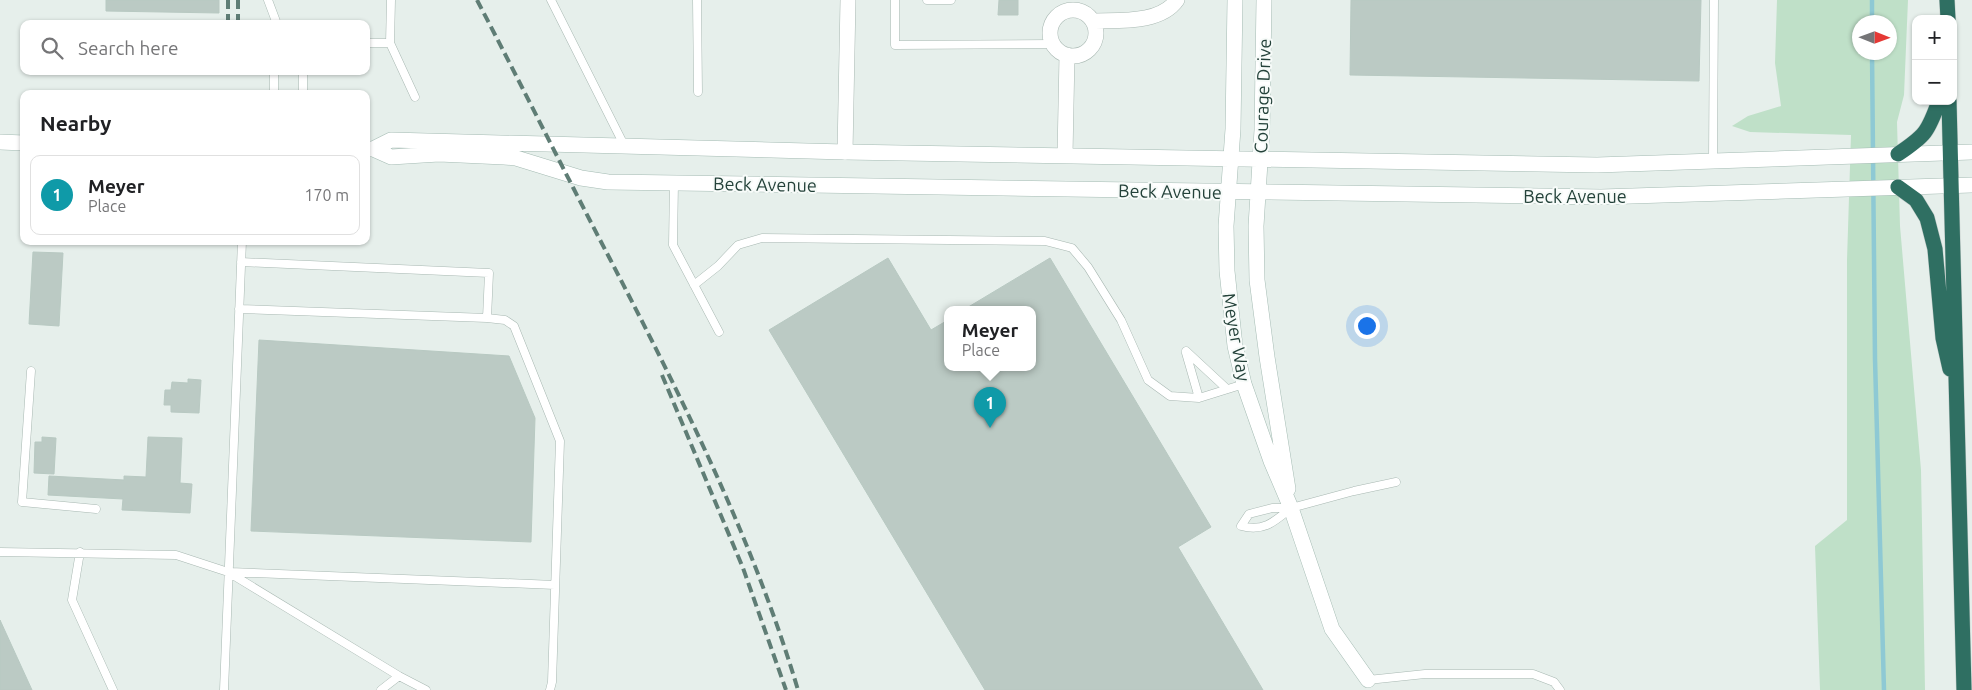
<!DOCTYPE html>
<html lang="en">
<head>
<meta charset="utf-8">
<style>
	body { margin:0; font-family:Ubuntu,sans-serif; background:#f6f6f6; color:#202124 }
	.controls { position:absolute; right:15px; top:15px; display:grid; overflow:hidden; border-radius:10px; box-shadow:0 1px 4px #0004 }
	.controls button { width:45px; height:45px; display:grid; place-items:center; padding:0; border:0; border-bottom:1px solid #e0e0e0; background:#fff; color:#202124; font:25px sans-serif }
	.compass { position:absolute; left:1852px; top:15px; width:45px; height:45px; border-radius:50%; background:#fff; box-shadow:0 1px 4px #0004; rotate:91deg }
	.you { position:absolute; left:1366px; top:325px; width:18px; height:18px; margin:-12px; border:4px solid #fff; border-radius:50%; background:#1a73e8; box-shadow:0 0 0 8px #1a73e833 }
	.badge { display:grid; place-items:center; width:32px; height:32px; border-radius:50%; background:#7c3aed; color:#fff; font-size:16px; font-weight:700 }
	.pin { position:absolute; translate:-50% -41px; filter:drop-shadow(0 1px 2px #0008) }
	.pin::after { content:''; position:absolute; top:26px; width:18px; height:15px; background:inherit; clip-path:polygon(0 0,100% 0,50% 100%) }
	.popup { position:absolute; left:944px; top:306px; width:92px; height:65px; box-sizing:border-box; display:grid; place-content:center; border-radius:10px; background:#fff; filter:drop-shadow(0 1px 4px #0005); font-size:16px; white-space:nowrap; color:#757577 }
	.popup b { font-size:19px; color:#202124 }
	.popup::after { content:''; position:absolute; left:50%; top:100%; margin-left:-10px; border:10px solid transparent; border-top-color:#fff }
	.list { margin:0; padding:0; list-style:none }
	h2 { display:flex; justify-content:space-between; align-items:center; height:65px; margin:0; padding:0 20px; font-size:21px }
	h2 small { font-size:16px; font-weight:400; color:#757577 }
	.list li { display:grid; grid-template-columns:32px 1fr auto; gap:15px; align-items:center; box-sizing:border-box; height:80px; margin:0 10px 10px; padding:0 10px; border:1px solid #e0e0e0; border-radius:10px }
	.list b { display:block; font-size:19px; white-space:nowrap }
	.list p { margin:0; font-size:16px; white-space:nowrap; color:#757577 }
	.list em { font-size:16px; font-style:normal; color:#757577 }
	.icon { flex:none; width:28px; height:28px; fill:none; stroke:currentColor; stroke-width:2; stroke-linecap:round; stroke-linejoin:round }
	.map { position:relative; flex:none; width:1972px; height:690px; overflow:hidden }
	.search { position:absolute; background:#fff; box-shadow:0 1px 4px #0004; left:20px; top:20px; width:350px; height:55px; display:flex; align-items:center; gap:12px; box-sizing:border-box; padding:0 18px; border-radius:10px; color:#757577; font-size:19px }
	.panel { position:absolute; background:#fff; box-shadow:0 1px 4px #0004; left:20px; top:90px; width:350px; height:155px; border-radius:10px }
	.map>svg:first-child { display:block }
	.green { fill:#bfe0c8; fill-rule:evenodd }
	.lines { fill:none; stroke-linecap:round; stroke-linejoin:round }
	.stream { stroke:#8ec9d4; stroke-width:4.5 }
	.building { fill:#bbcac4; stroke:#b8c9c2 }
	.lane-casing { stroke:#a8b8b2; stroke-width:9 }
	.street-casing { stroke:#a8b8b2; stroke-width:16 }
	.secondary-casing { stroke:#a4bbb3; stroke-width:16 }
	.highway-casing { stroke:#c2cac8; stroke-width:16 }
	.lane { stroke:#fff; stroke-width:8 }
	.street { stroke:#fff; stroke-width:15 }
	.secondary { stroke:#fff; stroke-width:15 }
	.highway { stroke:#2f6f62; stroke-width:15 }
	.rail { stroke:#5f7d75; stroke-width:4; stroke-dasharray:10 5; stroke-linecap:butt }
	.labels { text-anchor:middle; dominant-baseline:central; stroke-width:4; stroke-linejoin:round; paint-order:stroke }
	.street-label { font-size:18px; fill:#24423a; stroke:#f7fbf9 }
</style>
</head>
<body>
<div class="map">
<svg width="1972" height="690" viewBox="0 0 1972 690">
	<rect width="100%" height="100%" fill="#e6efeb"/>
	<!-- green -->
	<path class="green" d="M1777,0H1908L1904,95L1897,122L1900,226L1921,470L1925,690H1820L1815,546L1847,520V260L1851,135L1750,132L1732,126L1748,116L1781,106L1775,63ZM1860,22H1890V52H1860Z"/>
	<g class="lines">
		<!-- stream -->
		<path class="stream" d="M1872,22V0
			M1872,52L1875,359L1884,690"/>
	</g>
	<!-- building -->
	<path class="building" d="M106,0H219V13L106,11Z
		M999,0H1018V15H998Z
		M1351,0H1701L1699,81L1350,75Z
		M33,252L63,253L59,326L29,324Z
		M888,258L931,330L948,320V367H1032V309H965L1050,258L1211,527L1178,547L1263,690H985L769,330Z
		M259,340L509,356L535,418L531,542L251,531Z
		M188,379L201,380L199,413L171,412V405H164L165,390H171L172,382L188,383Z
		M42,437L56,438L54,474L34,473L35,442H42Z
		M148,437L182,438L180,483L192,484L190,513L122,510L123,499L48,495L49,476L124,480V476L146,477Z
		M0,620L32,690H0Z"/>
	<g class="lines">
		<!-- lane casing -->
		<g class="lane-casing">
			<path id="lane" d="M268,0L277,24
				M551,0L624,145
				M697,0L698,92
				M895,0V45L1053,44
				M927,0H951
				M366,43H390L415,97
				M390,43L391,0
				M274,71V94
				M303,71V94
				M1713,160L1714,0
				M674,183L673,245L719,332
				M241,262L489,273L487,318L505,320L514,326L560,441L552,682L550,690
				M694,285L718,266L738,245L762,238L1045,241L1072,248L1088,267L1121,320L1148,380L1170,396L1199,398L1244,384
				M239,309L487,318
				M1186,351L1227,389
				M1186,353L1199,398
				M31,371L22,502L96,509
				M1291,508C1274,522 1264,532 1241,526L1249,514L1272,508H1291L1354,491L1396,482
				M0,552L176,555L228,572L399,676L426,690
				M80,552L72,600L113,690
				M230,572L555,585
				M1368,680L1425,674H1533L1554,682L1560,690
				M224,690L242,241
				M381,690L399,676"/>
		</g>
		<!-- street casing -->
		<g class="street-casing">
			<path id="street" d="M1050 33a23 23 0 1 1 46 0a23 23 0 1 1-46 0Z
				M1093,21C1120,20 1160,24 1177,0
				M845,152L848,0
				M1065,155L1067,55"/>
		</g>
		<!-- secondary casing -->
		<g class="secondary-casing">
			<path id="secondary" d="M1235,0L1233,129L1226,226L1227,271L1235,346L1244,384L1271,461L1291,508L1332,629L1368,680
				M1264,0L1262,130L1256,226L1257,280L1267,357L1288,489
				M0,142L24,143
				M366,149H373L391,157L439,154L504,157L516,158L581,178L608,182L1601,197L1972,185
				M373,149L391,140L845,152L1597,165L1972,152"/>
		</g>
		<!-- highway casing -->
		<g class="highway-casing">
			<path id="highway" d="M1947,0L1948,19
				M1949,101L1964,690
				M1898,154C1925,136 1928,132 1939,101
				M1898,187L1916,200L1927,218L1935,249L1943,338L1950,369"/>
		</g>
		<!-- lane -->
		<use href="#lane" class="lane"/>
		<!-- street -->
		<use href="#street" class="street"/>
		<!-- secondary -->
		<use href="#secondary" class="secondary"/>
		<!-- highway -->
		<use href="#highway" class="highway"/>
		<!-- rail -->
		<path class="rail" d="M477,0C522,86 565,173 610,259C682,398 753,539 798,690
			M228,24V0
			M238,24V0
			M662,375L743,568L786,690"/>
	</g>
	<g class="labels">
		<!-- street labels -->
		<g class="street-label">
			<text transform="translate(1262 96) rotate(-88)">Courage Drive</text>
			<text transform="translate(765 184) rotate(1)">Beck Avenue</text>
			<text transform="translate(1170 191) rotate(1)">Beck Avenue</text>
			<text x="1575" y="196">Beck Avenue</text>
			<text transform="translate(1237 337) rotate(80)">Meyer Way</text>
		</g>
	</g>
</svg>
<div class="controls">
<button>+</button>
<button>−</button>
</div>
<svg class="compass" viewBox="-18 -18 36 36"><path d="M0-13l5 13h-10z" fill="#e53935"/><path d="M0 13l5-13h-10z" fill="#757577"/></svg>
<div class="you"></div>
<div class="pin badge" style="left:990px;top:428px;background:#0f9aa8">1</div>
<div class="popup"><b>Meyer</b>Place</div>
<div class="search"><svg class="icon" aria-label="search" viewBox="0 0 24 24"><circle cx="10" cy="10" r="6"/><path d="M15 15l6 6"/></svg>Search here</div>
<section class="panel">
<h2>Nearby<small></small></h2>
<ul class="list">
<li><span class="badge" style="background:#0f9aa8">1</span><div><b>Meyer</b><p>Place</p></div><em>170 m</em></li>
</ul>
</section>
</div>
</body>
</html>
